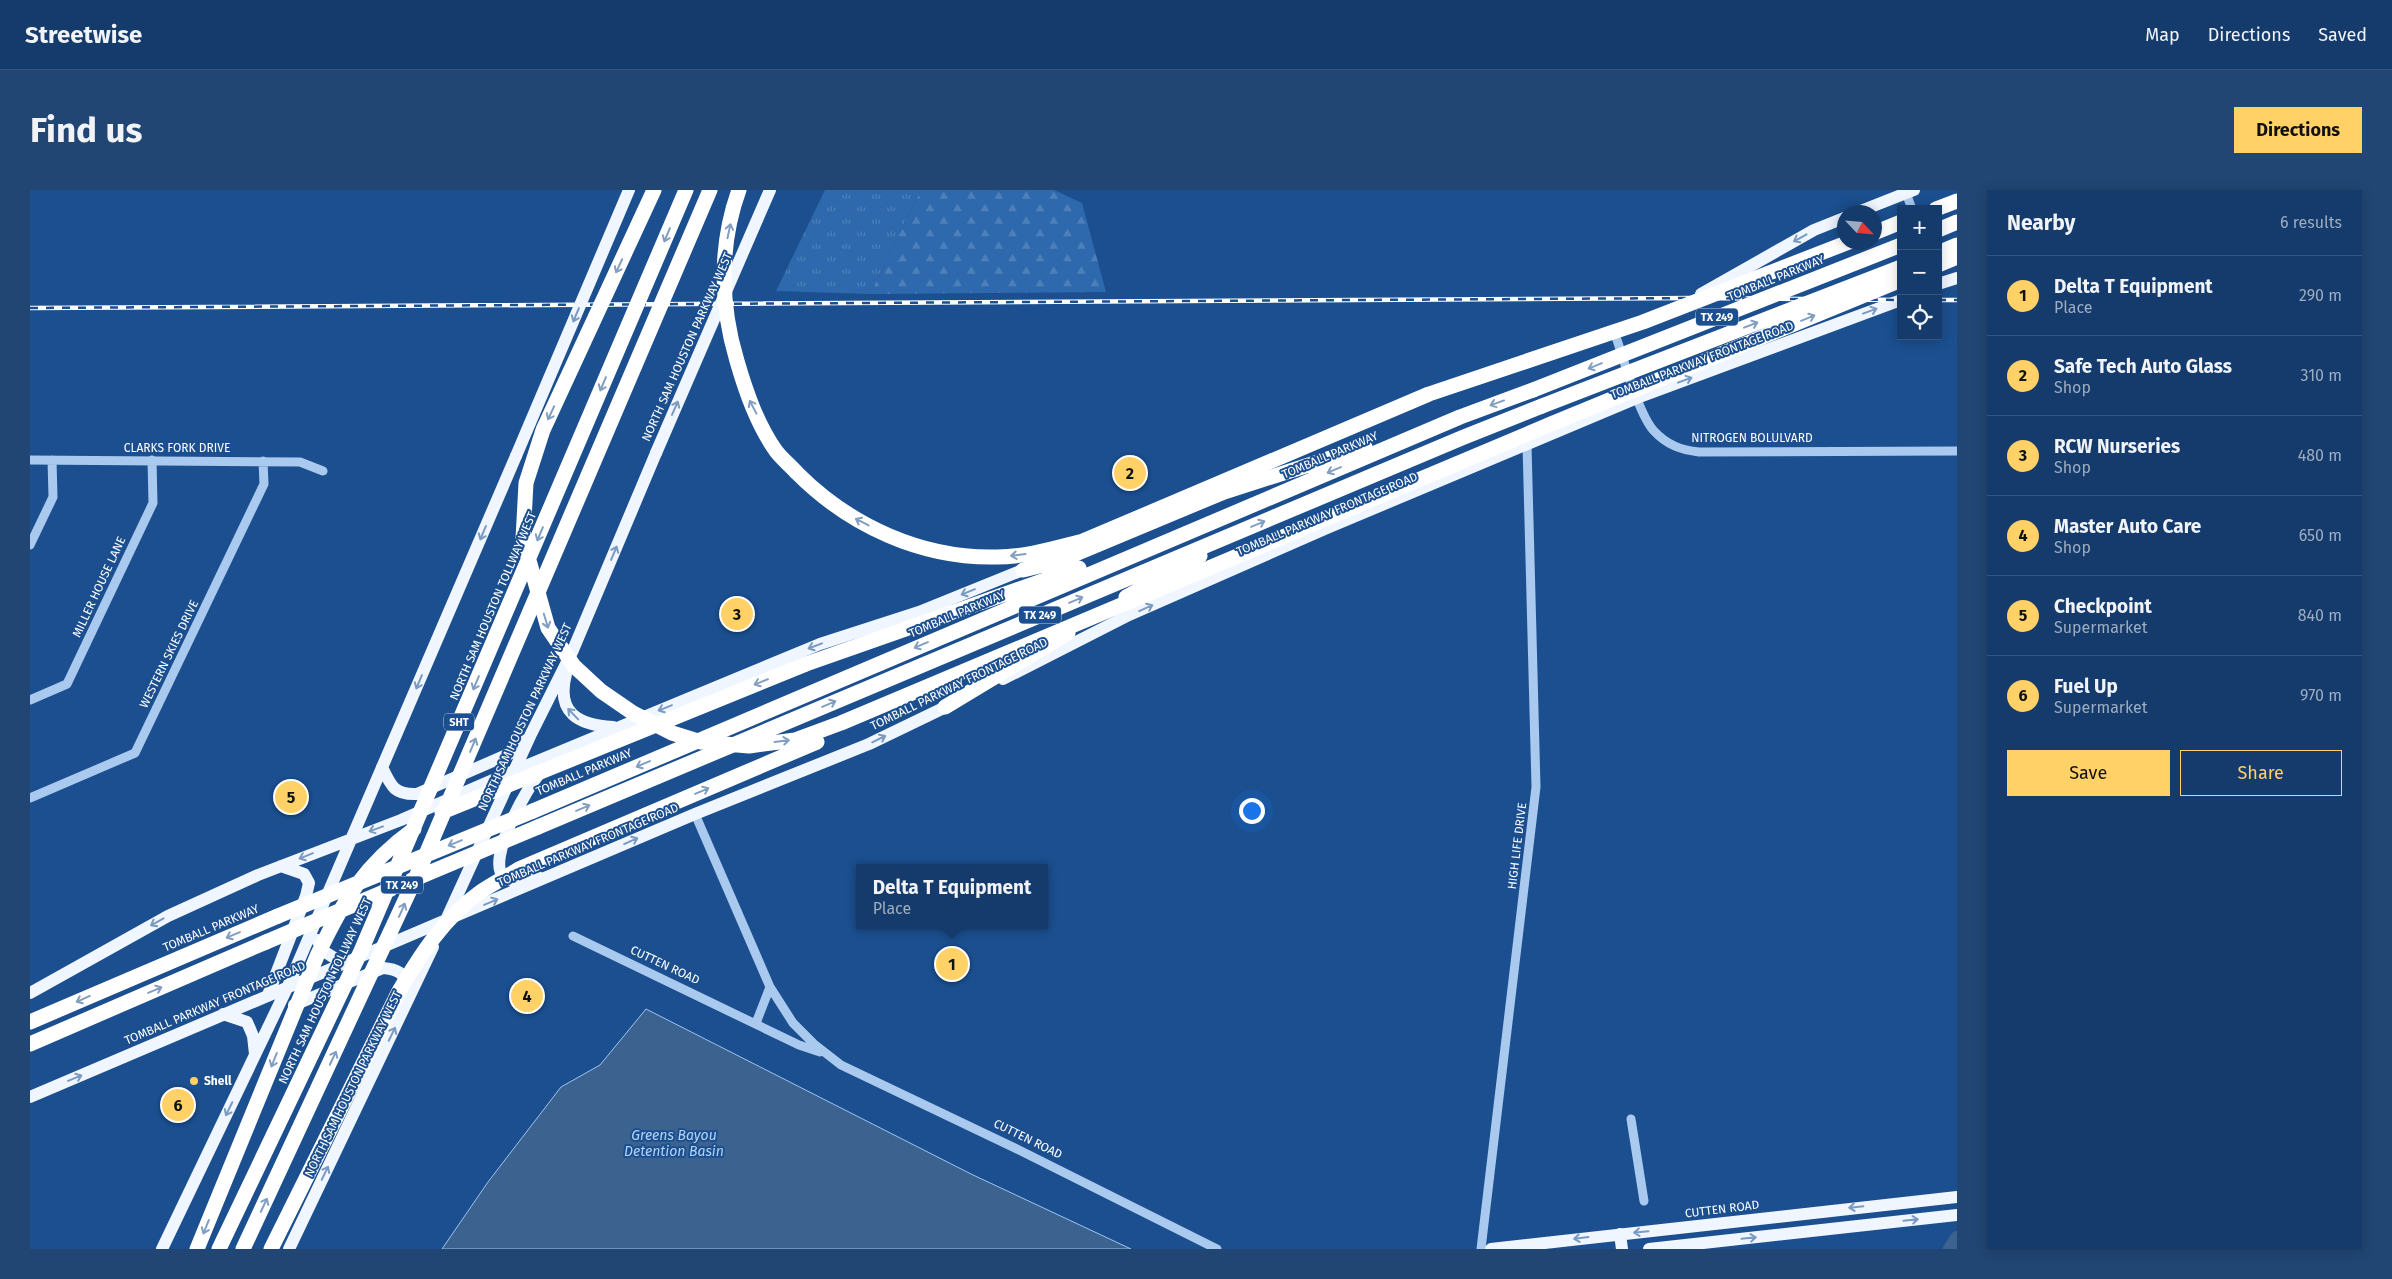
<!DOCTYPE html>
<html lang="en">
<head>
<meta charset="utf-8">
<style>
	body { margin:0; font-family:"Fira Sans",sans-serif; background:#214673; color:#f1f3f6 }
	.controls { position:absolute; right:15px; top:15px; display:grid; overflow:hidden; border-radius:0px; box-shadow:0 2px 12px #0003 }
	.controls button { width:45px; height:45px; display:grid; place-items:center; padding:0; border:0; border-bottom:1px solid #33557e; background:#143b6b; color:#f1f3f6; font:25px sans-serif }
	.compass { position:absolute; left:1807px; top:15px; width:45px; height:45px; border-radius:50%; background:#143b6b; box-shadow:0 2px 12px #0003; rotate:116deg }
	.you { position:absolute; left:1221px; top:620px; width:18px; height:18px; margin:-12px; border:4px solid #fff; border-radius:50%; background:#1a73e8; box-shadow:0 0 0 8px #1a73e833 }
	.badge { display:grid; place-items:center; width:32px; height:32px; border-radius:50%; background:#ffd166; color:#111; font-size:16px; font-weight:700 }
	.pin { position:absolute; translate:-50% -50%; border:2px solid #fff; box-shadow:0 1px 5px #0006 }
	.popup { position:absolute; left:826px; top:674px; width:192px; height:65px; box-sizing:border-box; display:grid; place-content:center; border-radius:0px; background:#143b6b; filter:drop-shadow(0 1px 4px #0005); font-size:16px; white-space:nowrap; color:#9dadc1 }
	.popup b { font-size:19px; color:#f1f3f6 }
	.popup::after { content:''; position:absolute; left:50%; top:100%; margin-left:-10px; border:10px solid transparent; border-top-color:#143b6b }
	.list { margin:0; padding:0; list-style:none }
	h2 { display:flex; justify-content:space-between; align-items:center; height:65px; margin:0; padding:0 20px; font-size:21px }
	h2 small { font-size:16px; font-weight:400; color:#9dadc1 }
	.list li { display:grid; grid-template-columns:32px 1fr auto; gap:15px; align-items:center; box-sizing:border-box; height:80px; padding:0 20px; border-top:1px solid #33557e }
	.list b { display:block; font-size:19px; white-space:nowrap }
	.list p { margin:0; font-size:16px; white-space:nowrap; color:#9dadc1 }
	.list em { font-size:16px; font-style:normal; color:#9dadc1 }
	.actions { display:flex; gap:10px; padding:15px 20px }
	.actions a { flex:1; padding:11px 0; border:1px solid #ffd166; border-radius:0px; text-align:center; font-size:18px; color:#ffd166 }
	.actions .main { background:#ffd166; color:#111 }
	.icon { flex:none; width:28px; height:28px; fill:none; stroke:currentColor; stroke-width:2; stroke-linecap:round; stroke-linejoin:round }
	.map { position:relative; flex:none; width:1927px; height:1059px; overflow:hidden; border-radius:0px }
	header { display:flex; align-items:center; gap:30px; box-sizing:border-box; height:70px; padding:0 25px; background:#143b6b; border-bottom:1px solid #33557e }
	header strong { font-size:24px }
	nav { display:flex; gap:28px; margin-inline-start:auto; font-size:18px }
	.intro { display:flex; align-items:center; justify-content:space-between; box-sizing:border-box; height:120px; padding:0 30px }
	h1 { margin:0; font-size:35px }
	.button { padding:12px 22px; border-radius:0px; background:#ffd166; color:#111; font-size:18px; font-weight:700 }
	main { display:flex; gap:30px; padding:0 30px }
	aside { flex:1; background:#143b6b; border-radius:0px; box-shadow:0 2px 12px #0003 }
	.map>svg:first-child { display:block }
	.grass { fill:url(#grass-tufts) }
	.forest { fill:url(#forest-firs) }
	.water { fill:#3c6290; stroke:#9cc4f0 }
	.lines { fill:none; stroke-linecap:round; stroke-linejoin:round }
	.river { stroke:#3c6290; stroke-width:14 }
	.minor { stroke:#a9c9ee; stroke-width:9 }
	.major { stroke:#f0f6ff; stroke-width:12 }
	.highway { stroke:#fff; stroke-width:15 }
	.rail-casing { stroke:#fff; stroke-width:4.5 }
	.rail { stroke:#1b4f8f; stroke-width:2.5; stroke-dasharray:8; stroke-linecap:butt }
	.major-bridge { stroke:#f0f6ff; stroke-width:12 }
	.highway-bridge { stroke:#fff; stroke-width:15 }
	.oneway { stroke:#829ec1 }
	.oneway2 { stroke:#7b9ac1 }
	.poi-dot { fill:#ffd166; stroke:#1b4f8f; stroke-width:2 }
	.labels { text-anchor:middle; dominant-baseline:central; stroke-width:4; stroke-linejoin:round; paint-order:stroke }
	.shield { fill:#1b4f8f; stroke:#bbcadd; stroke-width:1 }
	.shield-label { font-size:11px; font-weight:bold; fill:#fff }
	.street-label { font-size:12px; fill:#fff; stroke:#1b4f8f }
	.poi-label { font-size:12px; font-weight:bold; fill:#fff; stroke:#1b4f8f; text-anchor:start }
	.water-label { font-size:14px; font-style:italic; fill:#b5d3f5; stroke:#1b4f8f }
</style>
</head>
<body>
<header>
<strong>Streetwise</strong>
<nav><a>Map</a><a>Directions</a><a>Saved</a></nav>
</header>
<div class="intro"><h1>Find us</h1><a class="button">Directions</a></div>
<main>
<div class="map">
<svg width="1927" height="1059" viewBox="0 0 1927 1059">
	<defs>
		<pattern id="grass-tufts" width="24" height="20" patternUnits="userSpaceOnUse" patternTransform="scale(1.25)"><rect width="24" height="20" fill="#2e69ad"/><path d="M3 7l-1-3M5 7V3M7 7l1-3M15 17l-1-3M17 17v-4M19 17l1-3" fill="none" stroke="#4d80b9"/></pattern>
		<pattern id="forest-firs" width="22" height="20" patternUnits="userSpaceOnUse" patternTransform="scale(1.25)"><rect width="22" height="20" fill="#2e69ad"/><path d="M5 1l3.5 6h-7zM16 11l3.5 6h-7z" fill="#4d80b9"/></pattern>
	</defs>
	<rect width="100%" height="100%" fill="#1b4f8f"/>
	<!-- grass -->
	<path class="grass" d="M795,0H891L840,104L746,101Z"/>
	<!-- forest -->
	<path class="forest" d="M891,0H1024L1052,13L1076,102L840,104Z"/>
	<!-- water -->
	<path class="water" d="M616,819L941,984L1101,1059H412L458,992L531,897L570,875Z"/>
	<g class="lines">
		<!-- river -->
		<path class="river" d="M1920,1059L1927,1048"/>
		<!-- minor -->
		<path class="minor" d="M1876,3L1882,19
			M1586,147C1594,170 1609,225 1624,241C1637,255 1651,260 1669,262L1927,261
			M0,270L270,272L293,281
			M0,355L23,307L22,270
			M0,510L37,494L123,313L122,270
			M0,608L105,563L234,294L233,271
			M665,624L740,797L763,833L784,854L811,875L991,961L1187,1059
			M543,746L769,855L790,862
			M726,833L740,797
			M1601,929L1614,1011
			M1451,1059L1506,597L1497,255"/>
		<!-- major -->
		<path class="major" d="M1828,22L1884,0
			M1908,94L1927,88
			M1671,104L1784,40L1814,28
			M536,484C526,523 548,535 583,537
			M973,489L1099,425L1297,338L1607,208L1871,110
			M352,577C361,596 364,605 387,604L479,564L487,559L496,550
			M508,687C498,688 483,694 474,687C455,671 498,595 511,582
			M416,730L501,544L543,460L626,263
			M287,750L295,762L314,774
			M0,803L138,726L228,685L371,630L486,580L790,454L889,422L1000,377
			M238,805L276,706L279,693L274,684L251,676
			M264,815L353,778C367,779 374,783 379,796
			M193,824L217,832L223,846L225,864
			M0,907L665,624L839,554L924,513
			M1590,1044L1592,1059
			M132,1059L258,796L486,266
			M259,1059L403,757
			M1461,1059L1927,1007
			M1619,1059L1927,1025"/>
		<!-- highway -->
		<path class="highway" d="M1906,19L1927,11
			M1908,40L1927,32
			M1844,43L1871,32
			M1908,63L1927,55
			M1908,75L1927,67
			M993,380L1026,372L1194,302L1335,257
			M1096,407L1170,366
			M776,474L1049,378
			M915,517L1038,443
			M503,621L1430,227L1503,200
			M508,637L1434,247L1512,216
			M0,832L248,726
			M0,854L236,752"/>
		<!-- rail casing -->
		<g class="rail-casing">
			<path id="rail" d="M1908,110H1927
				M0,118L1663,108L1871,110"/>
		</g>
		<!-- rail -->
		<use href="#rail" class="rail"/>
		<!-- major-bridge -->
		<path class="major-bridge" d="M626,263L740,0
			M486,266L599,0"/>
		<!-- highway-bridge -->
		<path class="highway-bridge" d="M624,0L513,240L496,293L493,349L518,438L544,476L571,501L603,523L642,543L671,552L719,556L765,550L811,533L1521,234L1871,90
			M709,0C689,55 690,115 707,171C716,202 727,234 746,261C752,269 761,276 767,283C820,336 892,369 967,367C996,367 1025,358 1053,351L1399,204L1613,132L1819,52
			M1503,200L1871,55
			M1512,216L1871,77
			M412,622L776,474
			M382,690L508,637
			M248,726L503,621
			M236,752L361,699
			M167,1059L287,766C313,711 334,675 384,639
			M189,1059L331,761L656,0
			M213,1059L391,676L680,0
			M241,1059L369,801C391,764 414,728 449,703C462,694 476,687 489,679L787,552"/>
	</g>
	<!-- one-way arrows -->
	<defs><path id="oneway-shaft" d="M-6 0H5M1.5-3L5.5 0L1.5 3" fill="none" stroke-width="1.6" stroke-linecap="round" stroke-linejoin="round" transform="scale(1.25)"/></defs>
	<g class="oneway">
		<use href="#oneway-shaft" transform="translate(699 41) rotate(-78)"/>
		<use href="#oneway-shaft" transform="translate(637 45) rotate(113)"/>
		<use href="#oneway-shaft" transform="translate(589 76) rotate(115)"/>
		<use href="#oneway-shaft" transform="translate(1778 128) rotate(-22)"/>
		<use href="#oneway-shaft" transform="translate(1721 135) rotate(-21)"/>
		<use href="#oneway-shaft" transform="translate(1565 176) rotate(158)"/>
		<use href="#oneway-shaft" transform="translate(573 194) rotate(113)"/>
		<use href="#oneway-shaft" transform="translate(1467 213) rotate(160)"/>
		<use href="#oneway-shaft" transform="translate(723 217) rotate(-118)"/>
		<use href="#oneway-shaft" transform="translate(521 223) rotate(115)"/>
		<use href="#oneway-shaft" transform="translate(1304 280) rotate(157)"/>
		<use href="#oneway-shaft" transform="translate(832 332) rotate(-153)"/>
		<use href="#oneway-shaft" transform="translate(1228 334) rotate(-23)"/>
		<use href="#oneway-shaft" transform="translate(510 344) rotate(113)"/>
		<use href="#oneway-shaft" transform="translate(988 365) rotate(173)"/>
		<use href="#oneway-shaft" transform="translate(1046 410) rotate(-23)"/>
		<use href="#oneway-shaft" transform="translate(516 431) rotate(73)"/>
		<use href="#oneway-shaft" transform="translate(891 455) rotate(157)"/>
		<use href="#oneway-shaft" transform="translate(731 492) rotate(158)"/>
		<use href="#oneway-shaft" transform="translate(446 493) rotate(113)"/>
		<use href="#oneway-shaft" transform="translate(799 514) rotate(-23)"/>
		<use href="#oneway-shaft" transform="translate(752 551) rotate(-7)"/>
		<use href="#oneway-shaft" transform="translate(443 555) rotate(-67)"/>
		<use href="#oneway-shaft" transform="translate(613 574) rotate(157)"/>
		<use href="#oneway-shaft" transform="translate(672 601) rotate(-23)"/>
		<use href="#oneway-shaft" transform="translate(553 618) rotate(-23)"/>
		<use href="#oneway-shaft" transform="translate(425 653) rotate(158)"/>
		<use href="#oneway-shaft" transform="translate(372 720) rotate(-66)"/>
		<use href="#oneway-shaft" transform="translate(203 745) rotate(157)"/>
		<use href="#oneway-shaft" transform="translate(125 800) rotate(-23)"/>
		<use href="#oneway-shaft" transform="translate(53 809) rotate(156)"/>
		<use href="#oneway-shaft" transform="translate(303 868) rotate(-65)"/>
		<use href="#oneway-shaft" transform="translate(244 870) rotate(112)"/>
		<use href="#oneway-shaft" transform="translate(234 1015) rotate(-65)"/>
		<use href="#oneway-shaft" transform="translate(176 1037) rotate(112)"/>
	</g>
	<g class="oneway2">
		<use href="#oneway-shaft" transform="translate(1770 48) rotate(151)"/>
		<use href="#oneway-shaft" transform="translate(1840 121) rotate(-20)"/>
		<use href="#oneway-shaft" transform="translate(546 125) rotate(113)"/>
		<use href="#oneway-shaft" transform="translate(1655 190) rotate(-20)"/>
		<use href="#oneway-shaft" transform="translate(645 218) rotate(-66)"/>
		<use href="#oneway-shaft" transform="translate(453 343) rotate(113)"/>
		<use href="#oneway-shaft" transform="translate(584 363) rotate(-67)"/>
		<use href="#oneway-shaft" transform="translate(938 402) rotate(158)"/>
		<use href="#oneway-shaft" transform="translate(1116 418) rotate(-24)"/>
		<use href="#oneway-shaft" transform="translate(785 456) rotate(159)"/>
		<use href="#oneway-shaft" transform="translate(389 492) rotate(113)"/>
		<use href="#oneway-shaft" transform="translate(635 518) rotate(158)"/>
		<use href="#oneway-shaft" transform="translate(543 524) rotate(-134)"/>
		<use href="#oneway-shaft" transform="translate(849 549) rotate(-26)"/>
		<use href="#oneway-shaft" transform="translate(346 639) rotate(160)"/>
		<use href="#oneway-shaft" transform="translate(601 651) rotate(-24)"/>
		<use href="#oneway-shaft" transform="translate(276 666) rotate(158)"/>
		<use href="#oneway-shaft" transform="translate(461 712) rotate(-23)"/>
		<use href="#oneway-shaft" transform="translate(127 732) rotate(151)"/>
		<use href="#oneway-shaft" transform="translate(362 844) rotate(-64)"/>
		<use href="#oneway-shaft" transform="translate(45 888) rotate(-22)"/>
		<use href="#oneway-shaft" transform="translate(199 919) rotate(116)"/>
		<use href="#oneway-shaft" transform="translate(295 983) rotate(-64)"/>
		<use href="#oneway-shaft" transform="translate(1826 1017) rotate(174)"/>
		<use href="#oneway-shaft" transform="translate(1881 1030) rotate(-6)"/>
		<use href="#oneway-shaft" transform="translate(1611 1042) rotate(175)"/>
		<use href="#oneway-shaft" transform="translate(1551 1048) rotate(173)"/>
		<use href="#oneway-shaft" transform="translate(1719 1048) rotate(-6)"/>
	</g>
	<!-- markers -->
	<circle class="poi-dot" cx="164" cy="891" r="5"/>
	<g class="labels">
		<!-- shield labels -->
		<g class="shield">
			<rect x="1666" y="118.5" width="42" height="17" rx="4"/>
			<rect x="989" y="416.5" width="42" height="17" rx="4"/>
			<rect x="414" y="523.5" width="30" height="17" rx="4"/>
			<rect x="351" y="686.5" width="42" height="17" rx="4"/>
		</g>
		<g class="shield-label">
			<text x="1687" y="127">TX 249</text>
			<text x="1010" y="425">TX 249</text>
			<text x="429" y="532">SHT</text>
			<text x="372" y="695">TX 249</text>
		</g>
		<!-- street labels -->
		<g class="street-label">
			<text transform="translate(1746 88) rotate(-22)">TOMBALL PARKWAY</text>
			<text transform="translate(657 157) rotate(-66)">NORTH SAM HOUSTON PARKWAY WEST</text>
			<text transform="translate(1672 170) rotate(-21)">TOMBALL PARKWAY FRONTAGE ROAD</text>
			<text x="1722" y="248">NITROGEN BOLULVARD</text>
			<text x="147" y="258">CLARKS FORK DRIVE</text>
			<text transform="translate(1300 265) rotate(-23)">TOMBALL PARKWAY</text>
			<text transform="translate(1297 324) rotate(-23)">TOMBALL PARKWAY FRONTAGE ROAD</text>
			<text transform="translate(69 397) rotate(-65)">MILLER HOUSE LANE</text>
			<text transform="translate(463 416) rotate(-67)">NORTH SAM HOUSTON TOLLWAY WEST</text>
			<text transform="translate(927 424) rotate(-23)">TOMBALL PARKWAY</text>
			<text transform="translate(139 464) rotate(-64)">WESTERN SKIES DRIVE</text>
			<text transform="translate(929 494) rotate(-26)">TOMBALL PARKWAY FRONTAGE ROAD</text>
			<text transform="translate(495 527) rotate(-65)">NORTH SAM HOUSTON PARKWAY WEST</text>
			<text transform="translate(554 582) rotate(-23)">TOMBALL PARKWAY</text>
			<text transform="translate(558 655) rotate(-23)">TOMBALL PARKWAY FRONTAGE ROAD</text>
			<text transform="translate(1487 656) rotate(-83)">HIGH LIFE DRIVE</text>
			<text transform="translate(181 738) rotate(-23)">TOMBALL PARKWAY</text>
			<text transform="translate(635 775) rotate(25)">CUTTEN ROAD</text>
			<text transform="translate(295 801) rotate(-65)">NORTH SAM HOUSTON TOLLWAY WEST</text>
			<text transform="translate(185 813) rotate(-23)">TOMBALL PARKWAY FRONTAGE ROAD</text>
			<text transform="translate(323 894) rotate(-64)">NORTH SAM HOUSTON PARKWAY WEST</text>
			<text transform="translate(998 949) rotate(26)">CUTTEN ROAD</text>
			<text transform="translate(1692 1019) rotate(-7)">CUTTEN ROAD</text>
		</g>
		<!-- poi labels -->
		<g class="poi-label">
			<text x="174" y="891">Shell</text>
		</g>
		<!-- water labels -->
		<g class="water-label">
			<text x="644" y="945">Greens Bayou<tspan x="644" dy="16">Detention Basin</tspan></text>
		</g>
	</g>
</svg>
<div class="controls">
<button>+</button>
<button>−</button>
<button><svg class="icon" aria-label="locate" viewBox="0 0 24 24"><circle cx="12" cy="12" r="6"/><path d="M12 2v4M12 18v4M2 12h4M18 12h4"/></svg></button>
</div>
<svg class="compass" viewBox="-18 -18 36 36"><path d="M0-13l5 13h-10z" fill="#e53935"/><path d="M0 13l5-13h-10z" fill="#9dadc1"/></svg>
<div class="you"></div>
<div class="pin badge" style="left:922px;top:774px">1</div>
<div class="popup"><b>Delta T Equipment</b>Place</div>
<div class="pin badge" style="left:1100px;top:283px">2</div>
<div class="pin badge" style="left:707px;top:424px">3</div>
<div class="pin badge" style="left:497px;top:806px">4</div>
<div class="pin badge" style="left:261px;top:607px">5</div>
<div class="pin badge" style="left:148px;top:915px">6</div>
</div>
<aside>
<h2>Nearby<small>6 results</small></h2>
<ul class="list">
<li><span class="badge">1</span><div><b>Delta T Equipment</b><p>Place</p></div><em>290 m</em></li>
<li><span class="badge">2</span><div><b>Safe Tech Auto Glass</b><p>Shop</p></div><em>310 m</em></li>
<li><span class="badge">3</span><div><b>RCW Nurseries</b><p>Shop</p></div><em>480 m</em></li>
<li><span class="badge">4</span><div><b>Master Auto Care</b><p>Shop</p></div><em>650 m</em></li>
<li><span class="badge">5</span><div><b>Checkpoint</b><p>Supermarket</p></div><em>840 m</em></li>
<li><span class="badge">6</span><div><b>Fuel Up</b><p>Supermarket</p></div><em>970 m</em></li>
</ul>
<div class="actions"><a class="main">Save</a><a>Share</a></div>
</aside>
</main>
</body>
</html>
